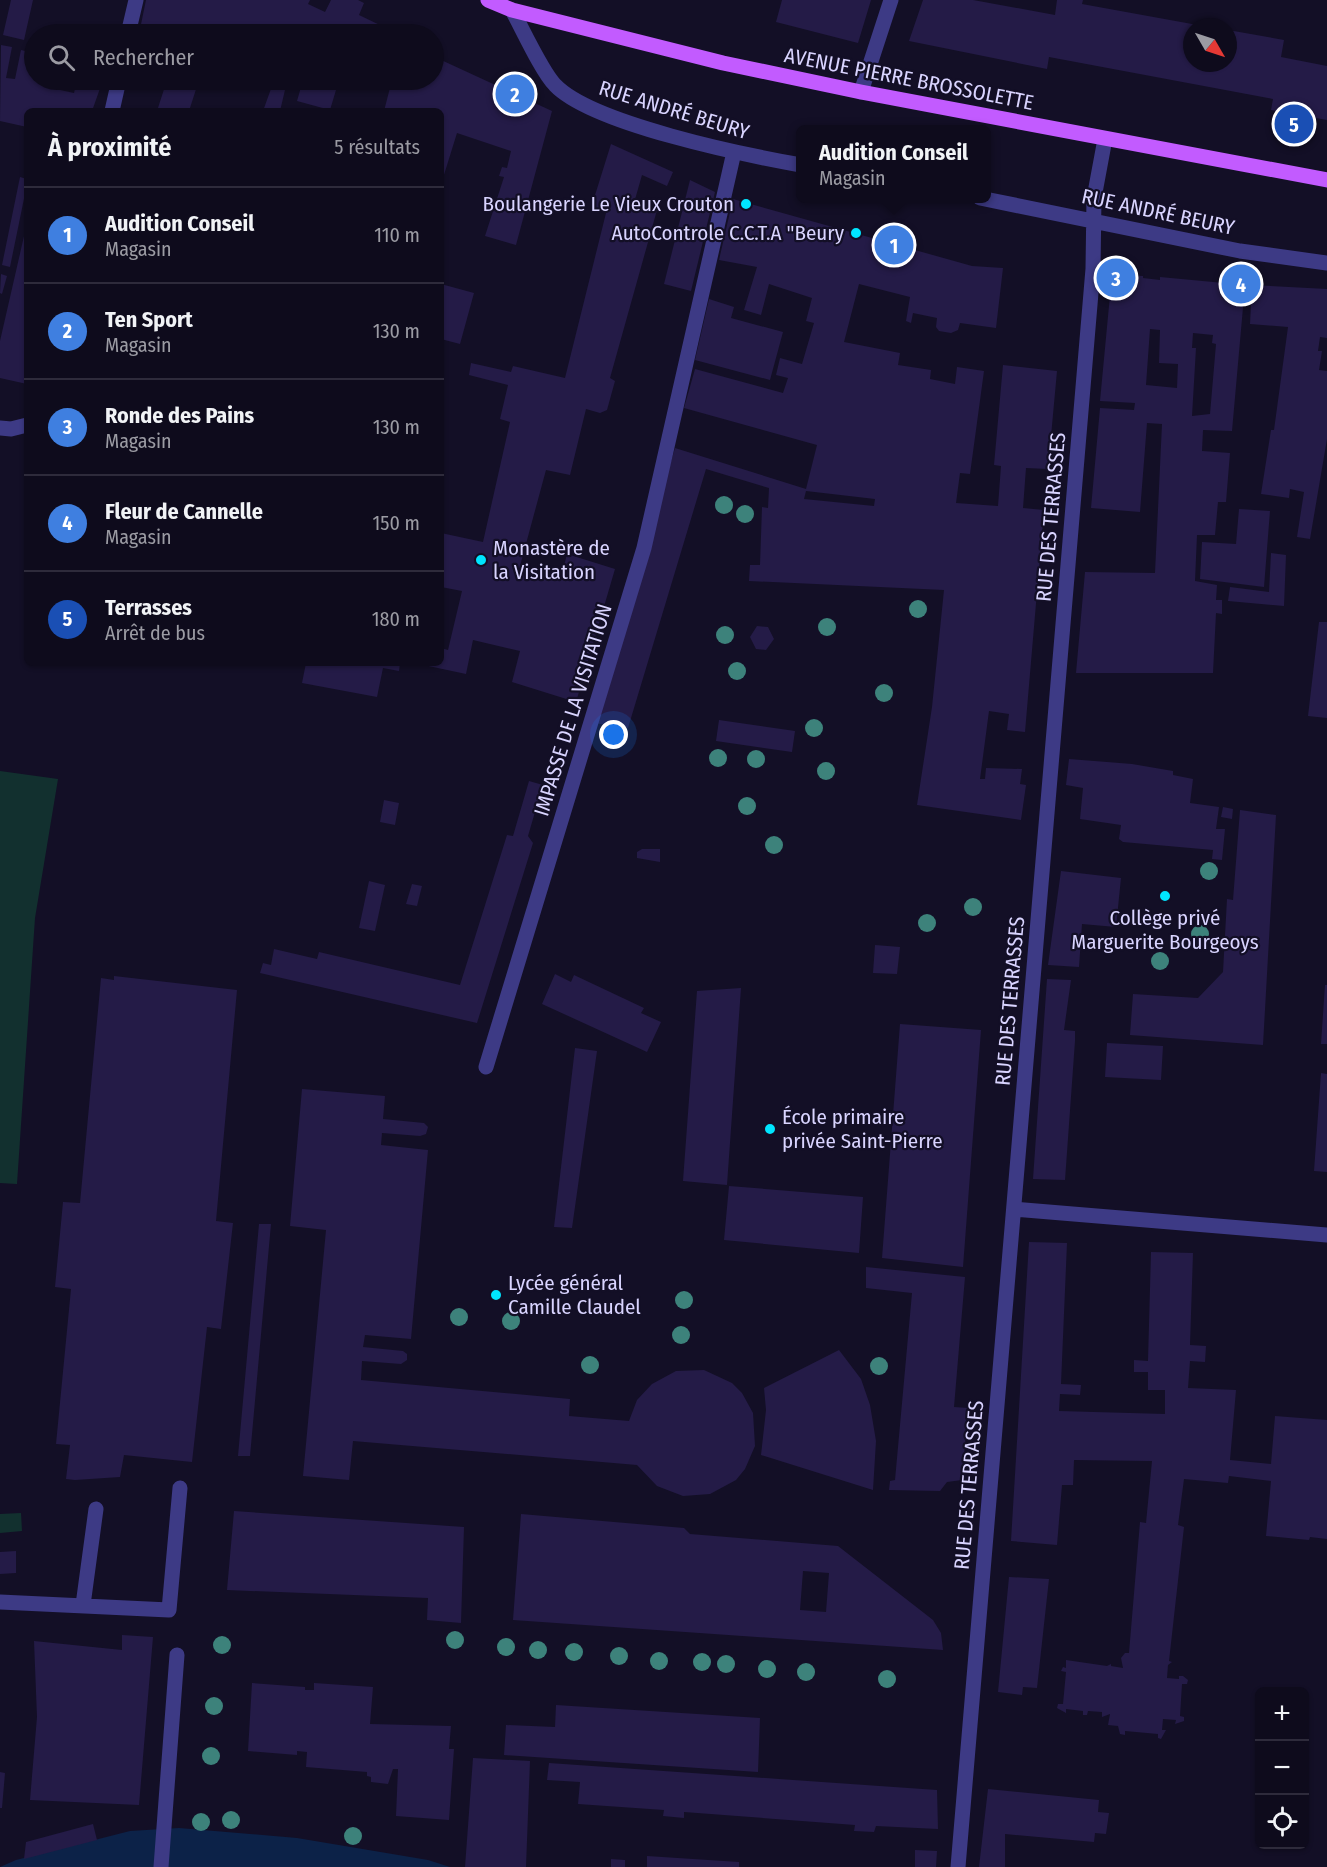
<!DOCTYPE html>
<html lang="fr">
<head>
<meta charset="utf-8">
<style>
	body { margin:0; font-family:"Fira Sans Condensed",sans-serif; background:#1c1929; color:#f1f3f6 }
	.controls { position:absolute; right:18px; bottom:18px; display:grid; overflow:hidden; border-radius:9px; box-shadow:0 2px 4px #0004 }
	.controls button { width:54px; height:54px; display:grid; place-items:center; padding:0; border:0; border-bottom:2px solid #2e2b3b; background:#0e0b1c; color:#f1f3f6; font:30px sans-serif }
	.compass { position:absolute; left:1183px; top:18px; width:54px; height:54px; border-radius:50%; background:#0e0b1c; box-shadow:0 2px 4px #0004; rotate:129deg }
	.you { position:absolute; left:614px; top:735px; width:21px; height:21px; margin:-15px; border:4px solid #fff; border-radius:50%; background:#1a73e8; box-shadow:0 0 0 9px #1a73e833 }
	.badge { display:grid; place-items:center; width:39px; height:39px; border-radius:50%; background:#00e5ff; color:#fff; font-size:20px; font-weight:700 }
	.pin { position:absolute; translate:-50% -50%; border:3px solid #fff; box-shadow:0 2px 6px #0006 }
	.popup { position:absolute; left:796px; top:125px; width:195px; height:78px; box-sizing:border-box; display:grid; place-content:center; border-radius:9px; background:#0e0b1c; filter:drop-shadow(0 2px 4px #0005); font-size:20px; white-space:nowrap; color:#9b9ba3 }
	.popup b { font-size:22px; color:#f1f3f6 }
	.popup::after { content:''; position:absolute; left:50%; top:100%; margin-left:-12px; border:12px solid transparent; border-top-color:#0e0b1c }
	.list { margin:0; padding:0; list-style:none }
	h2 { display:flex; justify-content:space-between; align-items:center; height:78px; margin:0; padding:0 24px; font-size:26px }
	h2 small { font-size:20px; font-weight:400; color:#9b9ba3 }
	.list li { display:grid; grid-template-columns:39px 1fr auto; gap:18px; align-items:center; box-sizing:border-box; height:96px; padding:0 24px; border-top:2px solid #2e2b3b }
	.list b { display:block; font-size:22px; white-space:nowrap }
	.list p { margin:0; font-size:20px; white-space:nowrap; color:#9b9ba3 }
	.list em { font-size:20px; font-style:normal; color:#9b9ba3 }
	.icon { flex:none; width:33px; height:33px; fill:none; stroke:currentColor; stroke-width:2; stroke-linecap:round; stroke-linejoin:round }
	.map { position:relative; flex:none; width:1327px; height:1867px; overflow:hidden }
	.search { position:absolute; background:#0e0b1c; box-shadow:0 2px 4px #0004; left:24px; top:24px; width:420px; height:66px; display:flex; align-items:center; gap:15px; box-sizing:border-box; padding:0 21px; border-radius:33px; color:#9b9ba3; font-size:22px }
	.panel { position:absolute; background:#0e0b1c; box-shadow:0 2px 4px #0004; left:24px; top:108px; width:420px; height:558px; border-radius:9px }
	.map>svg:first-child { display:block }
	.green { fill:#12302f }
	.water { fill:#0c2248 }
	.building { fill:#241b47; fill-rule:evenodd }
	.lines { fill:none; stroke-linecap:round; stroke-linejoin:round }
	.minor { stroke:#3d3a85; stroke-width:15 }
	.major { stroke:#c25bff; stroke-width:15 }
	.tree { fill:#3d827b }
	.poi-dot { fill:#00e5ff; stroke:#130f26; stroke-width:2 }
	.labels { text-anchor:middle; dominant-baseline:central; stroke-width:4.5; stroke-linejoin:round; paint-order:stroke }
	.street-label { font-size:21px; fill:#d9d4ff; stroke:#130f26 }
	.poi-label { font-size:21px; fill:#d9d4ff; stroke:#130f26; text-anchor:start }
</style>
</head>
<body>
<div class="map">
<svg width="1327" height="1867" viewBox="0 0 1327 1867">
	<rect width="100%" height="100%" fill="#130f26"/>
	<!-- green -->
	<path class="green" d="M0,771L58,779L35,918L17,1184L0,1183Z
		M21,1513L22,1531L0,1533V1514Z"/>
	<!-- water -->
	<path class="water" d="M179,1828L297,1838L428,1860L450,1867H0L16,1860L130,1831Z"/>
	<!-- building -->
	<path class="building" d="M11,0H33L24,40L3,35Z
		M146,0H310L308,4L325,12L331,0H358L364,3L359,15L386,28L384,34H139Z
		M782,0H871L858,43L776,22Z
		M923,0H973L1055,15L1057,0H1083L1082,4L1203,26L1192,27V63H1228V30L1284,40L1281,57L1327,66V120L1271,110L1273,99L1049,57L1047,69L909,41Z
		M64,27L96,33V34H62Z
		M1,45L12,47L6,78L15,79L21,50L34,53V80H53L51,88L74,93L77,80H103L92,111H27V127L0,121Z
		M434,54L439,59L552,111L516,245L485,236L504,177L499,176L502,167L507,168L511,151L457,133L443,178L441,177V111H384L392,80H434Z
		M167,80H199L189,111H157Z
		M303,80H339L330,110L297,101Z
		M353,80H374L372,86Z
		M272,86L285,90L280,111H263Z
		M611,144L673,172L667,186L642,175L634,203L657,210L610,378L615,381L607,410L600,413L586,409L570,475L546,470L520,566L561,578L567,554L615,569L576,702L512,682L520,651L473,640L466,674L419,664L441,663V648L448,650L462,591L441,587V533L483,542L510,422L500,419L508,385L469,375L471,363L511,372L513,366L565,378L606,213L591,208Z
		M20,177L27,179V184L10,267L2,265Z
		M690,180L715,192L691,291L664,284Z
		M733,199L972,266L1003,268L996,328L960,323L958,330L951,333L939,331L936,327L937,318L913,313L911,323L906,321L910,297L859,284L844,342L900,353L898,365L931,370L930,379L955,384L957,367L984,371L970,474L960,473L956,503L998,506L1001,466L994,465L1003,365L1057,371L1048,469L1026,468L1023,508L1044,510L1025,732L1007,730L1009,714L989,711L980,779H985L986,768L1022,769L1020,784L1026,785L1021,820L917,805L932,707L944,590L749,581L750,565H760L762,507L768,508L769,488L706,469L628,728L594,723L675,448L806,489L817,445L684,408L695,369L783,393L788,378L776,375L780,358L802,364L814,323L806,321L812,298L769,284L761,315L744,310L757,267L719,260ZM806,491L875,499L874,506L804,499Z
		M27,223V384L0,378V341Z
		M1,274L7,276L2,294L0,293Z
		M1112,274L1143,276V278L1160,280V277L1245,285L1232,431L1203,430L1202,451L1230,453L1226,502H1218L1215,535H1197L1195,581L1217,585L1216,600H1222V614L1216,613L1213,673H1076L1085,572L1155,573L1162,424L1147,423L1140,512L1091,508L1100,408L1134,410L1135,403L1100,401ZM1150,329L1160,330L1159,363L1178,364L1177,388L1146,385ZM1193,333L1213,335L1212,343L1216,344L1210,414L1192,416L1196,348H1192Z
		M441,284L474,293L460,344L441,339Z
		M1252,285L1327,289V338L1320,337L1318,351H1322L1319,370L1327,371V439L1310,539L1297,537L1304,492L1290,489L1289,498L1261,494L1271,430H1274L1288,327L1250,324Z
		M709,299L734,307L731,318L783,332L770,380L695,360Z
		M1239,509L1270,511L1264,587L1200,579L1202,542L1236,544Z
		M1271,553L1286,555L1284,606L1228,601L1230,587L1269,592Z
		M1319,622H1327V718L1308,716Z
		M757,626L768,627L774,639L766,650L756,649L750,637Z
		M306,663H400L399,671L383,668L377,697L302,683Z
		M719,720L795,731L792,752L716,741Z
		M1069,759L1132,764L1173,771V775L1193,779L1190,803L1219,807L1216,829H1225L1222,860L1212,859L1213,850L1123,842L1119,839L1121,825L1080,819L1083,788L1066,785Z
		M529,781L550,787L544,807L535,812L528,836L533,843L477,1023L260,973L263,963L271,965L274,949L317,959L319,952L460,985L507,835L513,836Z
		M384,800L399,803L395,825L380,822Z
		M1223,807L1233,809L1232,819L1221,817Z
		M1240,810L1276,815L1263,1045L1130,1035L1133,994L1198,998L1223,972L1227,899L1233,900Z
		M642,849H660V862L637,858V852Z
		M1061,871L1121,878L1116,927L1082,924L1079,967L1048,965Z
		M369,881L385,885L375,931L359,928Z
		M412,884L422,886L417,906L406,904Z
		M875,945L900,947L897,974L873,973Z
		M555,974L571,982L574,975L644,1008L641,1013L661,1022L647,1052L542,1004Z
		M114,976L237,990L216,1221L233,1223L221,1329L207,1327L192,1462L124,1455L120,1477L75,1480L66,1479L70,1445L56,1444L71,1289L55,1287L63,1202L80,1203L101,978L114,980Z
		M1047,979L1071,980L1064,1030L1075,1031V1041L1065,1180L1033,1179Z
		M1325,985H1327V1044H1321Z
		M741,988L727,1185L683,1181L697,991Z
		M900,1024L981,1030L963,1267L882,1258Z
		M1107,1043L1163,1046L1161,1080L1105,1077Z
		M575,1048L597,1051L572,1228L554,1227Z
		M1321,1073L1327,1074V1172L1314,1171Z
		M302,1089L385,1096L383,1119L424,1123L428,1127L426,1134L420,1136L382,1133L381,1145L428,1150L411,1339L365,1335L363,1347L403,1351L407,1354V1360L401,1364L362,1361L361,1380L570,1399L569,1416L629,1421L637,1400L652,1384L676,1371L704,1370L732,1383L742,1393L753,1413L755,1446L745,1469L736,1480L710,1494L683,1496L657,1486L637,1465L353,1441L349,1480L303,1476L326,1230L290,1226Z
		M729,1186L863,1197L859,1253L724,1240Z
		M259,1224H271L250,1456H238Z
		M1029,1242L1067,1243L1061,1384L1081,1385L1080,1395L1060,1394L1059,1411L1165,1414V1390H1148V1372H1134V1360L1148,1361L1151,1252L1193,1253L1190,1345L1206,1346L1205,1362L1190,1361L1188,1388L1236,1390L1230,1460L1271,1464L1275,1416L1327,1420V1539L1310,1537L1309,1540L1266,1536L1271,1481L1229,1476L1228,1483L1184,1479L1178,1525L1184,1527L1169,1661L1172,1662L1168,1665L1167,1678L1179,1679V1676H1183L1188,1680L1187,1684H1182L1180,1716L1184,1717V1721L1175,1724L1176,1720L1163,1719L1162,1730H1166L1161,1739L1158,1738V1734L1125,1731V1735L1120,1734L1118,1726L1108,1725L1110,1714L1102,1717V1712L1088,1711L1087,1715H1083V1711L1066,1709V1713L1057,1708L1058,1704H1063L1066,1672L1061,1671L1063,1667L1066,1668V1660L1107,1666L1111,1664V1666L1123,1668L1121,1658L1125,1653H1129L1140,1522L1146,1523L1152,1461L1074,1460L1073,1485H1062L1057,1545L1011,1541Z
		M866,1267L965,1277L954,1407L968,1408L962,1480L947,1482L940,1491L889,1490L890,1481L895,1480L912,1293L866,1288Z
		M839,1350L861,1379L870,1405L876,1441L873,1490L761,1455L766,1410L764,1388Z
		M234,1511L464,1527L461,1623L427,1620L428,1598L227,1590Z
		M521,1514L684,1528L690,1534L838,1546L933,1620L941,1633L943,1650L513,1620ZM803,1571L829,1573L826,1612L800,1610Z
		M16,1551V1573L0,1574V1552Z
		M1009,1577L1049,1579L1037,1688L1023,1687L1022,1695L998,1692Z
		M122,1635L153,1637L139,1805L30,1800L37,1717L34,1641L122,1650Z
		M252,1683L305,1687V1690H314V1683L373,1687L370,1724L451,1726L449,1749H454L449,1820L396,1816L398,1769H393L388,1784L371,1782V1777L367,1776V1772L306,1767L307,1752L297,1751V1755L248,1751Z
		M556,1705L760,1718L758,1772L504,1755L506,1725L555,1727Z
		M473,1758L530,1761L526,1867H465Z
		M549,1763L937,1790L938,1829L876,1826L874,1832L854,1831L855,1825L684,1812V1818L663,1816L664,1810L578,1804L580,1782L547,1780Z
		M0,1772L5,1773L2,1808H0Z
		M988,1789L1099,1800L1098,1812L1109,1813L1106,1834L1095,1833L1094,1842L1005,1834V1867H979Z
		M93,1824L97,1840L24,1859L26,1842Z
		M915,1850L937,1851L936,1867H915Z
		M647,1856L739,1862V1867H647Z
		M611,1859L625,1860V1867H611Z"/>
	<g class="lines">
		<!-- minor -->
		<path class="minor" d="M512,10C522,28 542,72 555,85C592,124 745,155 801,165
			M128,34L136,0
			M861,92L891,0
			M112,111L119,80
			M980,198L1240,251L1327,263
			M0,428L11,429L27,425
			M486,1067L644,548L734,152
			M1014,1209L1327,1235
			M0,1602L169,1610L180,1488
			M83,1605L96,1509
			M161,1867L177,1655
			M958,1867L1093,269L1094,198L1105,139"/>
		<!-- major -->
		<path class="major" d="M488,0L512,10L723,63L861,92L1327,180"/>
	</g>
	<!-- trees -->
	<g class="tree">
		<circle cx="724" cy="505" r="9"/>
		<circle cx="745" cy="514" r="9"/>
		<circle cx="918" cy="609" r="9"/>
		<circle cx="827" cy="627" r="9"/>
		<circle cx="725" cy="635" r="9"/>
		<circle cx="737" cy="671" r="9"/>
		<circle cx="884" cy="693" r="9"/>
		<circle cx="814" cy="728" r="9"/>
		<circle cx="718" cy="758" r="9"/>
		<circle cx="756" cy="759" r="9"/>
		<circle cx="826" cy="771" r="9"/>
		<circle cx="747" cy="806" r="9"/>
		<circle cx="774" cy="845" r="9"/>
		<circle cx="1209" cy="871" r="9"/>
		<circle cx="973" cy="907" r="9"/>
		<circle cx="927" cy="923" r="9"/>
		<circle cx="1200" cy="934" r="9"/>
		<circle cx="1160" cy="961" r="9"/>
		<circle cx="684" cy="1300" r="9"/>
		<circle cx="459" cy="1317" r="9"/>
		<circle cx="511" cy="1321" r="9"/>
		<circle cx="681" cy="1335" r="9"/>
		<circle cx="590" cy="1365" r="9"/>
		<circle cx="879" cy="1366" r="9"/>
		<circle cx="455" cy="1640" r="9"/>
		<circle cx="222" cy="1645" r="9"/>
		<circle cx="506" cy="1647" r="9"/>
		<circle cx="538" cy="1650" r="9"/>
		<circle cx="574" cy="1652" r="9"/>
		<circle cx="619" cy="1656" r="9"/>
		<circle cx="659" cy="1661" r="9"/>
		<circle cx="702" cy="1662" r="9"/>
		<circle cx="726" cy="1664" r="9"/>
		<circle cx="767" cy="1669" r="9"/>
		<circle cx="806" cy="1672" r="9"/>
		<circle cx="887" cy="1679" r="9"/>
		<circle cx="214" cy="1706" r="9"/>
		<circle cx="211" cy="1756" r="9"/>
		<circle cx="231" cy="1820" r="9"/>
		<circle cx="201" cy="1822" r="9"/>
		<circle cx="353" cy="1836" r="9"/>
	</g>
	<!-- markers -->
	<g class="poi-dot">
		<circle cx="746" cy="204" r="6"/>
		<circle cx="856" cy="233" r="6"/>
		<circle cx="481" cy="560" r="6"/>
		<circle cx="1165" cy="896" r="6"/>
		<circle cx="770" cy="1129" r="6"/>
		<circle cx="496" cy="1295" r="6"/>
	</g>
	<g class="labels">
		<!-- street labels -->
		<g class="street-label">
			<text transform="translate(909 79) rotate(11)">AVENUE PIERRE BROSSOLETTE</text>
			<text transform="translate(674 110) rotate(17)">RUE ANDRÉ BEURY</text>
			<text transform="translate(1158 212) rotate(12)">RUE ANDRÉ BEURY</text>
			<text transform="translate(1051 517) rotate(-85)">RUE DES TERRASSES</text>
			<text transform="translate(573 710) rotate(-73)">IMPASSE DE LA VISITATION</text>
			<text transform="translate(1010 1001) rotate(-85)">RUE DES TERRASSES</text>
			<text transform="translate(969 1485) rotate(-85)">RUE DES TERRASSES</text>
		</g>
		<!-- poi labels -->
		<g class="poi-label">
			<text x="734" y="204" text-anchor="end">Boulangerie Le Vieux Crouton</text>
			<text x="844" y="233" text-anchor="end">AutoControle C.C.T.A "Beury</text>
			<text x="493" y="548">Monastère de<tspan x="493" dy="24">la Visitation</tspan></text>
			<text x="1165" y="918" text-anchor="middle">Collège privé<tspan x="1165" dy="24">Marguerite Bourgeoys</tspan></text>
			<text x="782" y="1117">École primaire<tspan x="782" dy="24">privée Saint-Pierre</tspan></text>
			<text x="508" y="1283">Lycée général<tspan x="508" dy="24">Camille Claudel</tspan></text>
		</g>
	</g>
</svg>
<div class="controls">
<button>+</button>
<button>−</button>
<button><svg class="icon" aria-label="locate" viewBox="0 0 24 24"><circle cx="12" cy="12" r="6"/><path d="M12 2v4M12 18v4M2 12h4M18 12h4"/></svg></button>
</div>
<svg class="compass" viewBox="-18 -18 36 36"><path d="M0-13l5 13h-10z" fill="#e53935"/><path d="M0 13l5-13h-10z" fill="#9b9ba3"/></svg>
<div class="you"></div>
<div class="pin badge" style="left:894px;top:245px;background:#3f7fe0">1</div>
<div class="popup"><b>Audition Conseil</b>Magasin</div>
<div class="pin badge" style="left:515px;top:94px;background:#3f7fe0">2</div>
<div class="pin badge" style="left:1116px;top:278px;background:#3f7fe0">3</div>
<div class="pin badge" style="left:1241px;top:284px;background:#3f7fe0">4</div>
<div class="pin badge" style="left:1294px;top:124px;background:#1a4fb4">5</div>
<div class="search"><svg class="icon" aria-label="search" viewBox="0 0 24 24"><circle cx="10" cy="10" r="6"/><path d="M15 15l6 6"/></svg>Rechercher</div>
<section class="panel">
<h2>À proximité<small>5 résultats</small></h2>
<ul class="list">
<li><span class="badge" style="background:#3f7fe0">1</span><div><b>Audition Conseil</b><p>Magasin</p></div><em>110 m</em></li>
<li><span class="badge" style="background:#3f7fe0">2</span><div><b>Ten Sport</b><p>Magasin</p></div><em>130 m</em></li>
<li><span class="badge" style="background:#3f7fe0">3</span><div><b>Ronde des Pains</b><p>Magasin</p></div><em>130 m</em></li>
<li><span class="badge" style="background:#3f7fe0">4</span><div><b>Fleur de Cannelle</b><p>Magasin</p></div><em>150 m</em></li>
<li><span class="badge" style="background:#1a4fb4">5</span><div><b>Terrasses</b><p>Arrêt de bus</p></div><em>180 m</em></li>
</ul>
</section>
</div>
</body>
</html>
